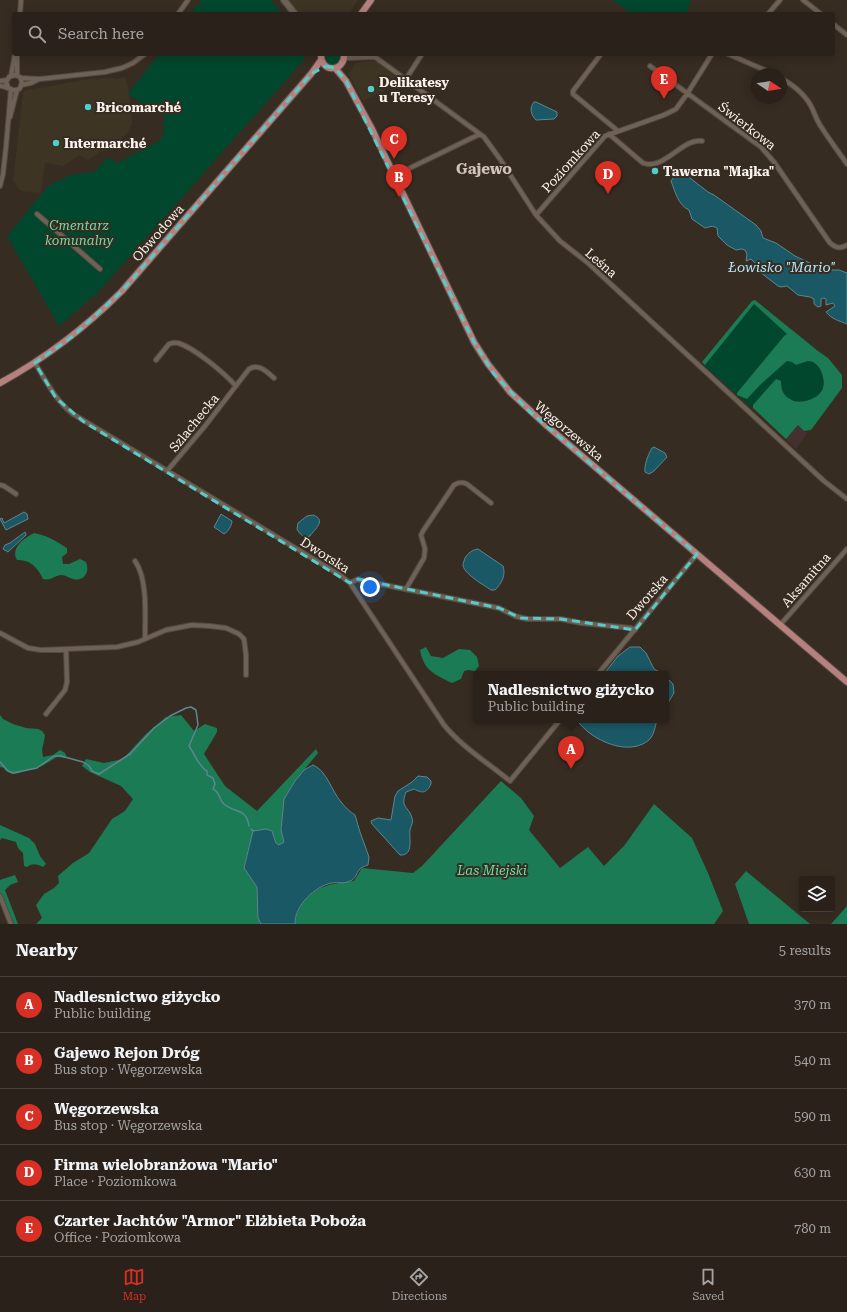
<!DOCTYPE html>
<html lang="en">
<head>
<meta charset="utf-8">
<style>
	body { margin:0; font-family:"Roboto Serif",serif; background:#352e27; color:#f1f3f6 }
	.controls { position:absolute; right:12px; bottom:12px; display:grid; overflow:hidden; border-radius:4px; box-shadow:0 2px 10px #0003 }
	.controls button { width:36px; height:36px; display:grid; place-items:center; padding:0; border:0; border-bottom:1px solid #453e39; background:#29211a; color:#f1f3f6; font:20px sans-serif }
	.compass { position:absolute; left:751px; top:68px; width:36px; height:36px; border-radius:50%; background:#29211a; box-shadow:0 2px 10px #0003; rotate:102deg }
	.you { position:absolute; left:370px; top:587px; width:14px; height:14px; margin:-10px; border:3px solid #fff; border-radius:50%; background:#1a73e8; box-shadow:0 0 0 6px #1a73e833 }
	.badge { display:grid; place-items:center; width:26px; height:26px; border-radius:50%; background:#d93025; color:#fff; font-size:13px; font-weight:700 }
	.pin { position:absolute; translate:-50% -33px; filter:drop-shadow(0 1px 2px #0008) }
	.pin::after { content:''; position:absolute; top:21px; width:14px; height:12px; background:inherit; clip-path:polygon(0 0,100% 0,50% 100%) }
	.popup { position:absolute; left:473px; top:671px; width:196px; height:52px; box-sizing:border-box; display:grid; place-content:center; border-radius:4px; background:#29211a; filter:drop-shadow(0 1px 3px #0005); font-size:13px; white-space:nowrap; color:#a5a3a2 }
	.popup b { font-size:15px; color:#f1f3f6 }
	.popup::after { content:''; position:absolute; left:50%; top:100%; margin-left:-8px; border:8px solid transparent; border-top-color:#29211a }
	.list { margin:0; padding:0; list-style:none }
	h2 { display:flex; justify-content:space-between; align-items:center; height:52px; margin:0; padding:0 16px; font-size:17px }
	h2 small { font-size:13px; font-weight:400; color:#a5a3a2 }
	.list li { display:grid; grid-template-columns:26px 1fr auto; gap:12px; align-items:center; box-sizing:border-box; height:56px; padding:0 16px; border-top:1px solid #453e39 }
	.list b { display:block; font-size:15px; white-space:nowrap }
	.list p { margin:0; font-size:13px; white-space:nowrap; color:#a5a3a2 }
	.list em { font-size:13px; font-style:normal; color:#a5a3a2 }
	.icon { flex:none; width:22px; height:22px; fill:none; stroke:currentColor; stroke-width:2; stroke-linecap:round; stroke-linejoin:round }
	.map { position:relative; flex:none; width:847px; height:924px; overflow:hidden }
	.search { position:absolute; background:#29211a; box-shadow:0 2px 10px #0003; left:12px; right:12px; top:12px; height:44px; display:flex; align-items:center; gap:10px; box-sizing:border-box; padding:0 14px; border-radius:4px; color:#a5a3a2; font-size:15px }
	.sheet { height:332px; background:#29211a }
	nav { display:flex; justify-content:space-around; align-items:center; box-sizing:border-box; height:56px; border-top:1px solid #453e39; background:#29211a; font-size:11px; color:#a5a3a2 }
	nav a { display:grid; justify-items:center; gap:2px }
	nav .on { color:#d93025 }
	.map>svg:first-child { display:block }
	.commercial { fill:#3e3424 }
	.industrial { fill:#44302e }
	.green { fill:#01472d }
	.forest { fill:#1a7b54 }
	.water { fill:#1b5865; stroke:#5e868e }
	.lines { fill:none; stroke-linecap:round; stroke-linejoin:round }
	.stream { stroke:#5e868e; stroke-width:1.5 }
	.street-casing { stroke:#544941; stroke-width:6 }
	.secondary-casing { stroke:#544941; stroke-width:8 }
	.primary-casing { stroke:#544941; stroke-width:8 }
	.street { stroke:#6e6155; stroke-width:4 }
	.secondary { stroke:#6e6155; stroke-width:5.5 }
	.primary { stroke:#b5807d; stroke-width:6 }
	.marked { fill:none; stroke:#53cdca; stroke-width:3; stroke-dasharray:8 5; stroke-linejoin:round }
	.poi-dot { fill:#53cdca; stroke:#372c22; stroke-width:1.5 }
	.labels { text-anchor:middle; dominant-baseline:central; stroke-width:4; stroke-linejoin:round; paint-order:stroke }
	.poi-label { font-size:13px; font-weight:bold; fill:#faf2ec; stroke:#372c22; text-anchor:start }
	.street-label { font-size:13px; fill:#faf2ec; stroke:#372c22 }
	.park-label { font-size:13px; font-style:italic; fill:#68e0a8; stroke:#372c22 }
	.water-label { font-size:14px; font-style:italic; fill:#b4e7f4; stroke:#372c22 }
	.quarter-label { font-size:15px; font-weight:bold; fill:#d2c3b7; stroke:#372c22 }
</style>
</head>
<body>
<div class="map">
<svg width="847" height="924" viewBox="0 0 847 924">
	<rect width="100%" height="100%" fill="#372c22"/>
	<!-- commercial -->
	<path class="commercial" d="M288,0H358L349,14H300Z
		M372,61L378,62L396,77L384,91L363,101L349,74L355,63Z
		M125,77L129,91L132,124L126,135L88,160L79,155L64,166L45,163L41,193L21,191L13,181L23,93L26,90L90,79L113,78L116,79Z"/>
	<!-- industrial -->
	<path class="industrial" d="M798,425L807,433L796,449L786,439Z"/>
	<!-- green -->
	<path class="green" d="M202,0H271L283,14H190Z
		M612,0H692L687,8L689,11L688,14H633Z
		M159,54H304V60L99,291L59,326L7,236L48,186L71,175L94,172L108,157L117,163L159,141L163,136L164,114L149,108L128,94Z
		M325,54H341V59L338,63L330,65L325,60Z
		M754,304L788,335L747,399L760,385L787,361L792,362L796,365C799,364 804,362 808,361C820,361 826,379 823,388C821,394 815,398 809,400C804,402 799,403 794,401C786,398 783,393 781,385L753,405V408L737,395L703,364H705Z"/>
	<!-- forest -->
	<path class="forest" d="M755,300L818,351L828,358L842,375V388L811,430L804,431L798,425L786,439L753,408V405L776,379L781,381C781,389 783,395 790,399C796,403 802,402 809,400C814,398 821,395 823,388C826,379 820,361 808,361C804,362 799,364 796,365L792,362L787,361L760,385L747,399L737,395V393L784,336L787,334L754,304L705,365L702,362L752,301Z
		M34,533C49,536 54,540 67,548V553L62,557L63,564H69L80,559L86,562C90,571 85,582 73,579C69,578 66,575 61,575C54,576 50,581 43,579C37,567 31,560 17,560C10,548 24,538 34,533Z
		M426,647L431,656L443,658L459,649L470,650L477,657L479,666L475,671L469,670L464,671L461,679L452,683C434,674 424,671 420,650Z
		M0,715L3,719L13,724L26,728L38,729L42,731L45,735L44,741L42,750L43,757L53,755L60,750L65,753L67,758L57,757L42,766L15,774L10,773L5,770L4,768L0,767Z
		M181,715L194,731L205,724L217,728V732L204,754L225,786L257,811L316,749L318,753L295,781L284,799L281,830L284,842L279,845L276,843L272,831L266,829L253,832L244,867L257,887L258,918L261,924H36L42,918L36,905L44,894L54,888L59,883L58,876L73,863L89,853L112,819L125,811L133,799L121,786L90,772L82,766L86,759L104,763L123,759L145,735L166,717Z
		M501,781L521,798L534,816L529,830L560,868L588,847L604,866L624,846L654,804L692,838L708,873L723,911L714,924H295C294,918 297,915 299,909C311,886 330,884 354,881L362,868L413,873L422,866Z
		M0,825L29,838L35,844L40,856L46,864L43,867C36,864 33,863 27,867L24,866L23,853L18,848L16,842L2,838L0,840Z
		M746,871L810,924H749L735,884Z
		M15,875L18,882L10,885L5,890L18,924H8L0,903V880Z
		M847,906V924H831Z"/>
	<!-- water -->
	<path class="water" d="M534,102H536L557,112V116L554,119L536,120C531,115 529,108 534,102Z
		M679,171H681L708,192L714,195L756,225L761,231L763,238L776,243L795,256L818,267L830,270H839L847,273V324C840,321 831,319 826,312L835,306L833,303L826,305V299L823,298L821,299V306L818,307L814,304V299L810,297L798,295L787,286L781,287L778,286L756,269L755,263L751,259L746,261L747,254L745,250L742,249L736,250L727,245L718,236L717,228C712,225 710,227 705,228L692,219L689,210C678,205 675,191 671,181Z
		M654,447L665,453L667,457L654,471L649,474L645,472C644,465 648,455 652,448Z
		M24,512L27,514L28,519L6,530L0,519L2,518L4,523Z
		M221,514L232,521C232,525 228,532 224,534L214,527Z
		M313,515C327,520 315,529 310,536C304,538 300,535 297,529L298,523L307,516Z
		M25,532L26,534V535L8,552L3,549L5,545L10,543Z
		M478,549L503,566C506,575 502,583 495,590H491C484,585 462,573 463,564C463,564 465,558 465,558C468,553 472,550 478,549Z
		M630,647H640L646,653L654,669L663,674H604L618,656Z
		M666,677L673,684L674,693L666,706Z
		M580,720H657C655,727 654,735 649,740C632,754 606,745 591,734C586,731 583,727 579,723Z
		M313,765C327,771 331,790 341,802C345,807 350,812 355,815L360,832L369,857L368,865C365,866 362,867 360,869C356,873 356,879 350,881C345,884 338,882 332,883C315,886 294,906 295,924H261L258,918L257,887L244,868L253,831L266,829L272,831L276,843L279,845L284,842L281,830L284,799L295,781L304,770Z
		M418,776L427,777L431,781V784C426,794 422,793 414,789L406,792C405,795 403,800 404,804C406,809 411,812 412,818C414,822 411,825 410,830C409,838 414,856 400,855L372,824L371,821L378,818L391,820L395,796L398,791L412,782Z"/>
	<g class="lines">
		<!-- stream -->
		<path class="stream" d="M0,762L8,771L13,773L37,768L54,756H61L83,762L89,766L92,771L99,774L130,754L154,728L170,716L186,708L191,707L196,710L198,725L189,746C194,753 199,767 207,771V775L213,778L215,784L213,789C221,793 218,799 224,804C235,814 246,807 249,826
			M251,829L253,831"/>
		<!-- street casing -->
		<g class="street-casing">
			<path id="street" d="M803,0L821,14
				M20,14L21,0
				M178,14L188,0
				M768,14L780,0
				M833,24L847,35
				M601,54L573,91V94L618,131
				M728,54L774,74
				M345,58L375,57L484,137L500,159L536,215L560,241L588,263L824,481L847,499
				M650,66L761,147L774,162L830,243C836,248 840,249 847,245
				M17,75V54
				M11,76L15,54
				M21,78L40,79L105,72L122,68L133,63L145,54
				M781,78C793,85 806,95 812,108C815,114 816,119 820,125C828,138 838,151 847,164
				M406,79L422,54
				M0,81L7,80
				M21,85L31,83L39,79
				M0,86C7,86 9,90 14,90C22,91 23,82 20,77L15,75L9,77L6,82L8,87
				M10,117L17,90
				M609,134L643,163C664,171 682,138 702,141
				M410,168L480,134
				M0,186L3,174L6,147L11,89
				M37,214L100,269
				M536,215L605,136L664,115L676,109L687,94L712,54
				M156,360L169,344C172,343 175,342 178,343C195,348 224,373 236,386
				M35,363C46,381 56,401 73,414L282,540L340,575L350,583L444,725C462,747 488,763 510,781L560,720
				M167,471L205,426L249,369C259,363 267,372 274,378
				M0,485L4,486L16,494
				M135,561C148,579 145,617 145,639
				M350,583L358,579L360,580L499,608L515,616L527,619H561L581,623L631,628L635,630
				M406,589L424,558L425,549L421,535L423,531L454,485C459,482 462,482 467,484L491,503
				M780,625L847,549
				M0,633L28,648L41,650L117,647L138,642L166,630L192,625L210,626L226,628L239,634L244,639L246,655V675
				M598,674L697,554
				M46,714L65,690L67,682L66,649
				M0,896L11,924"/>
		</g>
		<!-- secondary casing -->
		<g class="secondary-casing">
			<path id="secondary" d="M284,0L295,14"/>
		</g>
		<!-- primary casing -->
		<g class="primary-casing">
			<path id="primary" d="M361,14L371,0
				M321,54C320,73 345,73 344,54
				M335,68L346,81L372,129L474,342L488,364L510,392L547,426L847,682
				M0,383C46,358 85,328 122,291L311,74L321,60"/>
		</g>
		<!-- street -->
		<use href="#street" class="street"/>
		<!-- secondary -->
		<use href="#secondary" class="secondary"/>
		<!-- primary -->
		<use href="#primary" class="primary"/>
	</g>
	<!-- marked area -->
	<path class="marked" d="M326,66L335,68L346,81L474,342L494,374L529,411L697,554L635,630L561,619L521,618L499,608L358,579L350,583L84,422L56,398L35,363L73,336L122,291L311,74Z"/>
	<!-- markers -->
	<g class="poi-dot">
		<circle cx="371" cy="89" r="4"/>
		<circle cx="88" cy="107" r="4"/>
		<circle cx="56" cy="143" r="4"/>
		<circle cx="655" cy="171" r="4"/>
	</g>
	<g class="labels">
		<!-- poi labels -->
		<g class="poi-label">
			<text x="379" y="82">Delikatesy<tspan x="379" dy="15">u Teresy</tspan></text>
			<text x="96" y="107">Bricomarché</text>
			<text x="64" y="143">Intermarché</text>
			<text x="663" y="171">Tawerna "Majka"</text>
		</g>
		<!-- street labels -->
		<g class="street-label">
			<text transform="translate(747 126) rotate(38)">Świerkowa</text>
			<text transform="translate(571 161) rotate(-48)">Poziomkowa</text>
			<text transform="translate(158 233) rotate(-49)">Obwodowa</text>
			<text transform="translate(601 263) rotate(41)">Leśna</text>
			<text transform="translate(194 423) rotate(-51)">Szlachecka</text>
			<text transform="translate(569 431) rotate(40)">Węgorzewska</text>
			<text transform="translate(325 555) rotate(32)">Dworska</text>
			<text transform="translate(806 580) rotate(-49)">Aksamitna</text>
			<text transform="translate(647 597) rotate(-49)">Dworska</text>
		</g>
		<!-- park labels -->
		<g class="park-label">
			<text x="79" y="225">Cmentarz<tspan x="79" dy="15">komunalny</tspan></text>
			<text x="492" y="870">Las Miejski</text>
		</g>
		<!-- water labels -->
		<g class="water-label">
			<text x="782" y="267">Łowisko "Mario"</text>
		</g>
		<!-- quarter labels -->
		<g class="quarter-label">
			<text x="484" y="169">Gajewo</text>
		</g>
	</g>
</svg>
<div class="controls">
<button><svg class="icon" aria-label="layers" viewBox="0 0 24 24"><path d="M12 4l9 5-9 5-9-5zM3 14l9 5 9-5"/></svg></button>
</div>
<svg class="compass" viewBox="-18 -18 36 36"><path d="M0-13l5 13h-10z" fill="#e53935"/><path d="M0 13l5-13h-10z" fill="#a5a3a2"/></svg>
<div class="you"></div>
<div class="pin badge" style="left:571px;top:769px">A</div>
<div class="popup"><b>Nadlesnictwo giżycko</b>Public building</div>
<div class="pin badge" style="left:399px;top:197px">B</div>
<div class="pin badge" style="left:394px;top:159px">C</div>
<div class="pin badge" style="left:608px;top:194px">D</div>
<div class="pin badge" style="left:664px;top:99px">E</div>
<div class="search"><svg class="icon" aria-label="search" viewBox="0 0 24 24"><circle cx="10" cy="10" r="6"/><path d="M15 15l6 6"/></svg>Search here</div>
</div>
<section class="sheet">
<h2>Nearby<small>5 results</small></h2>
<ul class="list">
<li><span class="badge">A</span><div><b>Nadlesnictwo giżycko</b><p>Public building</p></div><em>370 m</em></li>
<li><span class="badge">B</span><div><b>Gajewo Rejon Dróg</b><p>Bus stop · Węgorzewska</p></div><em>540 m</em></li>
<li><span class="badge">C</span><div><b>Węgorzewska</b><p>Bus stop · Węgorzewska</p></div><em>590 m</em></li>
<li><span class="badge">D</span><div><b>Firma wielobranżowa &quot;Mario&quot;</b><p>Place · Poziomkowa</p></div><em>630 m</em></li>
<li><span class="badge">E</span><div><b>Czarter Jachtów &quot;Armor&quot; Elżbieta Poboża</b><p>Office · Poziomkowa</p></div><em>780 m</em></li>
</ul>
</section>
<nav>
<a class="on"><svg class="icon" aria-label="map" viewBox="0 0 24 24"><path d="M3 6l6-2 6 2 6-2v14l-6 2-6-2-6 2zM9 4v14M15 6v14"/></svg>Map</a>
<a><svg class="icon" aria-label="directions" viewBox="0 0 24 24"><path d="M12 3l9 9-9 9-9-9zM9 14v-3h6M13 9l2 2-2 2"/></svg>Directions</a>
<a><svg class="icon" aria-label="saved" viewBox="0 0 24 24"><path d="M7 4h10v16l-5-4-5 4z"/></svg>Saved</a>
</nav>
</body>
</html>
